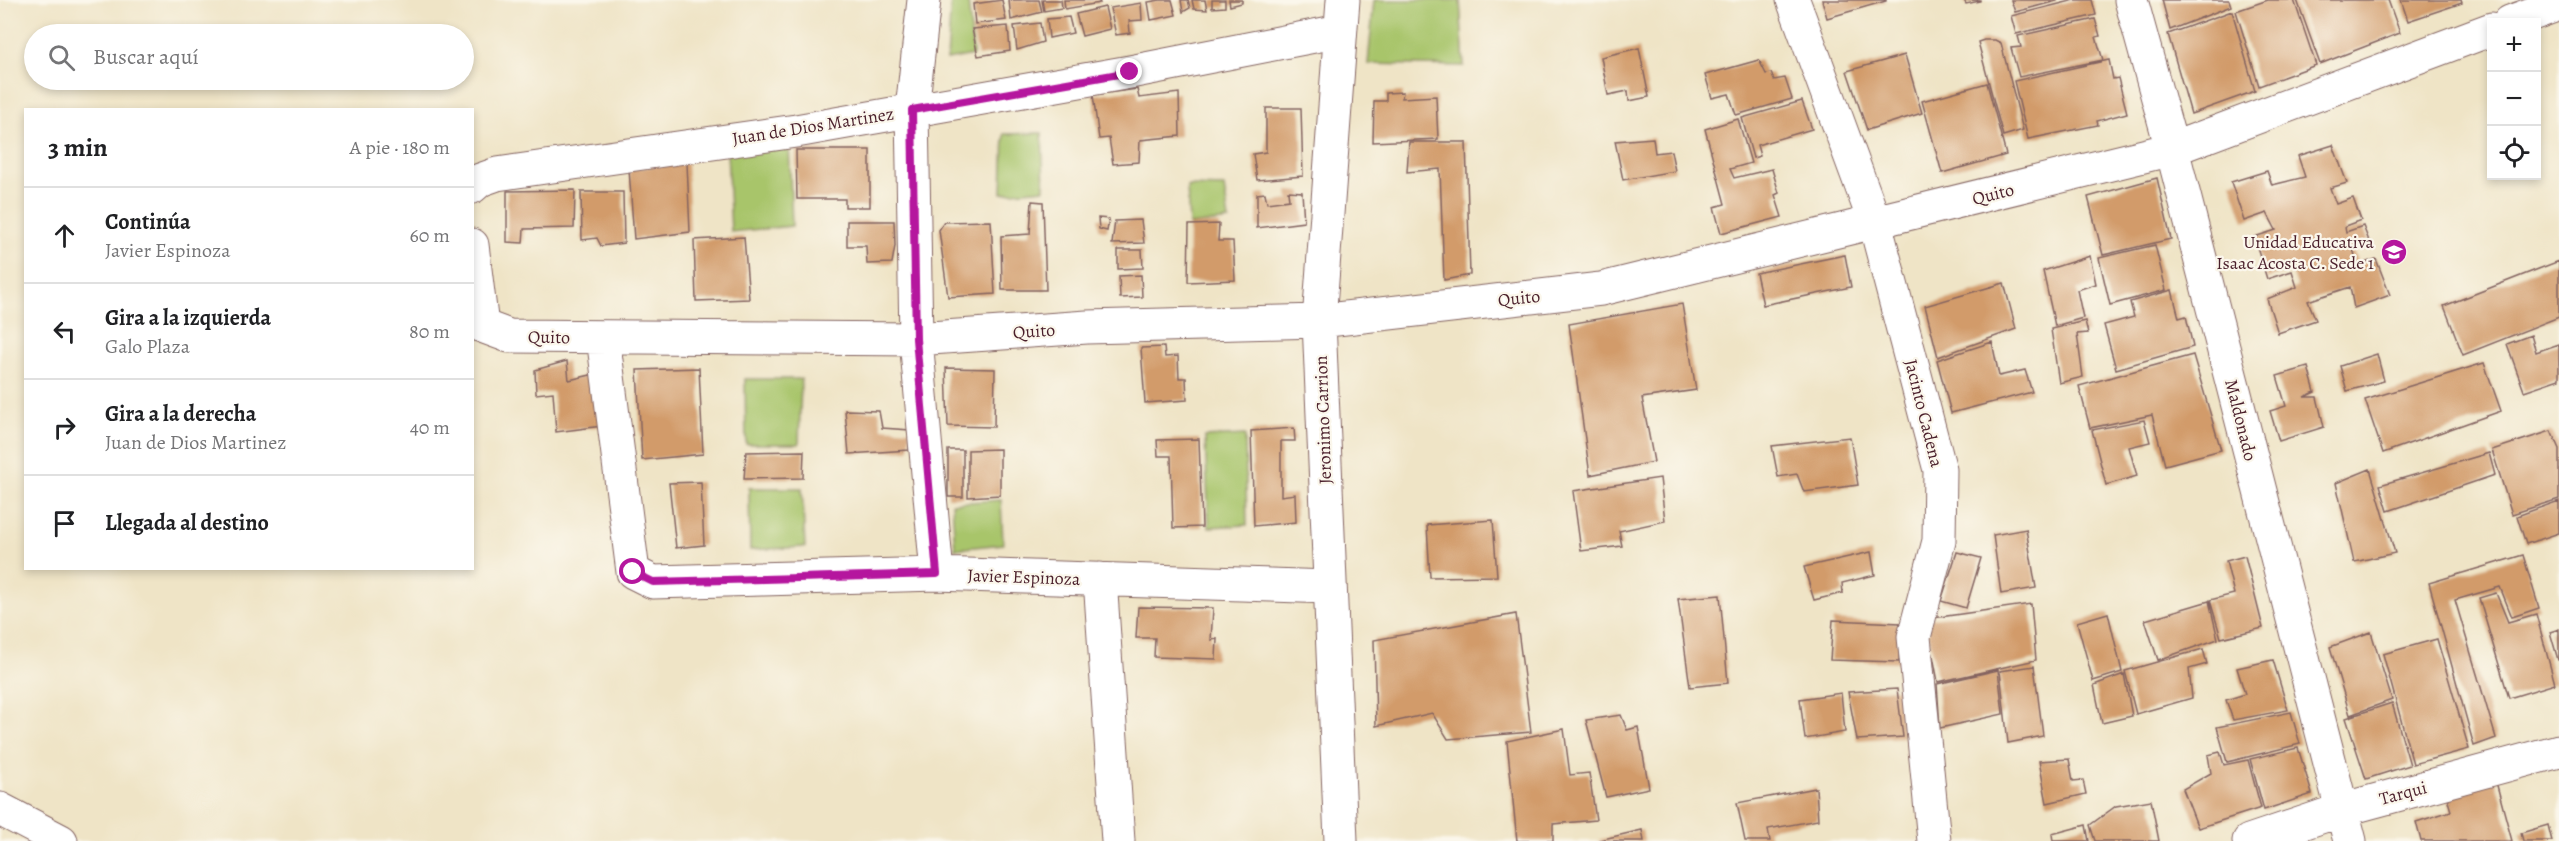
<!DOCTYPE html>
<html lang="es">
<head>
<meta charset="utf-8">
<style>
	body { margin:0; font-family:Alegreya,serif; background:#f6f6f6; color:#202124 }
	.controls { position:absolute; right:18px; top:18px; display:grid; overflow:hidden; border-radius:0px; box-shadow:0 3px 9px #0003 }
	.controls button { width:54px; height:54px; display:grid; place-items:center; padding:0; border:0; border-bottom:2px solid #e0e0e0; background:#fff; color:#202124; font:30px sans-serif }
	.stop { position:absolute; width:18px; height:18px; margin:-14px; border:4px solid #b5179e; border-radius:50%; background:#fff }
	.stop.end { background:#b5179e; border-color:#fff; box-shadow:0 2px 6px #0008 }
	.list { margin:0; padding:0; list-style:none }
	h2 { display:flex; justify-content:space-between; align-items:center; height:78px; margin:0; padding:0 24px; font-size:26px }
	h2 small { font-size:20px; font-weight:400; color:#757577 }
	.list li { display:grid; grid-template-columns:39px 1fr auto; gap:18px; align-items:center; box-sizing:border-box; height:96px; padding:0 24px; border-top:2px solid #e0e0e0 }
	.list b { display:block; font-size:22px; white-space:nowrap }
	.list p { margin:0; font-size:20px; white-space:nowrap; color:#757577 }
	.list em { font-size:20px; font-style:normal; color:#757577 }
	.icon { flex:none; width:33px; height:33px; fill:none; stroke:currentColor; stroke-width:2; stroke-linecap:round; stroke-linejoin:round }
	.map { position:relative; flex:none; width:2559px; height:841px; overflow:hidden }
	.search { position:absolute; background:#fff; box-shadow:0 3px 9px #0003; left:24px; top:24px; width:450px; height:66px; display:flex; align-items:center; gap:15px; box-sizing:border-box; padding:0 21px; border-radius:33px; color:#757577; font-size:22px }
	.panel { position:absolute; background:#fff; box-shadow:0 3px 9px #0003; left:24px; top:108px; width:450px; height:462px; border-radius:0px }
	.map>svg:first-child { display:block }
	.green { fill:#a8c56b; stroke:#79724b; stroke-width:1.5 }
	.building { fill:#d29b6b }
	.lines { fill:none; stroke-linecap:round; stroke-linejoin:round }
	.minor-casing { stroke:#846461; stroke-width:35 }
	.minor { stroke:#fff; stroke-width:33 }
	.route { stroke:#b5179e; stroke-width:8 }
	.labels { text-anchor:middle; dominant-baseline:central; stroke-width:4.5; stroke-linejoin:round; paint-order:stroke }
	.street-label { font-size:18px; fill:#4a1f2b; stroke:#fbf7ec }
	.poi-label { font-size:18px; fill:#4a1f2b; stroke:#fbf7ec; text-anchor:end }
</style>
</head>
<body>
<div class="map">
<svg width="2559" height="841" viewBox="0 0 2559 841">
	<rect width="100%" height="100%" fill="#fbf7ec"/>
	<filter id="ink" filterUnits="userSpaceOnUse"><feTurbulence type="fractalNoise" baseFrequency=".0167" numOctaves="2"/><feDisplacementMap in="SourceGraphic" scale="12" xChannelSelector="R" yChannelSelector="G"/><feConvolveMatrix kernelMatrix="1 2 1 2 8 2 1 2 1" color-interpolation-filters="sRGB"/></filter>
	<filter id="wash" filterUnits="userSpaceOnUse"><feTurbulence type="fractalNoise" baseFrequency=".008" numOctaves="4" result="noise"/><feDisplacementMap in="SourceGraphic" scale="24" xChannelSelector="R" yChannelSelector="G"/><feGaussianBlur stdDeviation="1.35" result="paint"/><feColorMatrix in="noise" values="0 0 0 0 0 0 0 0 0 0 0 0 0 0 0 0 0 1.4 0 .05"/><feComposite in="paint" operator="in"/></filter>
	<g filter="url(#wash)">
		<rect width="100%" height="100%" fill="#efe4c6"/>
		<!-- green -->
		<path class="green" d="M951,0H968L973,55L947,60Z
			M1374,0H1460L1464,66L1368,64Z
			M1042,133L1044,189L1002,193L1004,134Z
			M789,144L792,226L731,232L727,151Z
			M1187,186L1224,187L1229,220L1189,225Z
			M745,379H801L799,444H746Z
			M1245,435L1247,525L1209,527L1205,437Z
			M749,488H802L805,547L750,550Z
			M1001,500L1003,544L955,549L952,503Z"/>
		<g id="blocks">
			<!-- building -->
			<path class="building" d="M1002,0L1006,20L975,24L973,4Z
				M1009,0H1039L1042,12L1011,20Z
				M1042,0H1061L1062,8L1044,11Z
				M1064,0H1098L1100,3L1065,9Z
				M1160,0H1172L1176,15L1151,20L1148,2Z
				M1181,0H1188L1190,8L1183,12Z
				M1192,0H1205L1207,10L1194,9Z
				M1212,0H1225V7L1212,8Z
				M1229,0H1242V3L1230,6Z
				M1822,0H1886V1L1827,18Z
				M1964,0H1980V1L1966,4Z
				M2011,0H2057V1L2015,12Z
				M2075,0H2092L2096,15L2016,34L2011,16Z
				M2162,0H2229L2231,6L2170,30Z
				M2268,0H2294L2316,65L2259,86L2236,11Z
				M2297,0H2388L2400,33L2320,64Z
				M2401,0H2461L2462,3L2408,21Z
				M1141,3L1142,20L1129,21L1130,33L1116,35L1110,8Z
				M1105,7L1110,29L1082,36L1076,14Z
				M2232,11L2255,91L2191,114L2168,34Z
				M1069,17L1073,33L1049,38L1047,19Z
				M2095,19L2100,36L2096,37L2103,60L2019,77L2011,48L2021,47L2018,36Z
				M1040,23L1043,42L1017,50L1014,26Z
				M1008,26L1010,51L978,56L972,29Z
				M1984,40H1995L2001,43L2023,130L2003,136L1978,42Z
				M1639,48L1649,97L1629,101L1628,91L1608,95L1601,57Z
				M1905,55L1922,113L1867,130L1847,71Z
				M1759,60L1766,74L1771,73L1774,80L1785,78L1792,99L1736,115L1729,94L1712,98L1705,75Z
				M2109,60L2113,79L2118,78L2127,113L2097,121L2098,125L2028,139L2014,81Z
				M1987,83L2006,155L1942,173L1922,101Z
				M1137,89L1139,98L1179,93L1180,136L1140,140L1139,162L1113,164L1109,138L1099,139L1093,95Z
				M1403,92L1402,98L1436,96L1438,139L1373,142L1374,101H1386V93Z
				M1802,101L1812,129L1757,145L1760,156L1753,158L1742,118Z
				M1266,108H1301L1303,176L1257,180L1253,154L1266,152Z
				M1738,119L1751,163L1730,169L1734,178L1772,169L1779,193L1775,195L1782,217L1721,233L1714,207L1725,204L1705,129Z
				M1653,138L1655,153L1671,151L1675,171L1623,180L1615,141Z
				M1409,142H1466L1470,275L1444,280L1440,169L1407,172Z
				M2333,145L2347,183L2330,188L2336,204L2353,198L2361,220L2345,226L2346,232L2363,226L2369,241L2352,246L2358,265L2376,259L2390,295L2354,308L2350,287L2308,301L2316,320L2278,333L2267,299L2297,287L2292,271L2267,279L2254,237L2276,230L2267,213L2244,221L2231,182L2267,171L2272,185L2305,177L2298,156Z
				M796,150H870V207H845V199H797Z
				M687,163L690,232L634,239L629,169Z
				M2157,178L2171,239L2103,255L2088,197Z
				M575,190L574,228L524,229L523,243L507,242V191Z
				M1288,191L1302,192L1304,222L1257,228V194L1265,193L1267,203L1289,200Z
				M581,192H623L624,243L601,246L597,238L582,240Z
				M1032,201L1043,202L1046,290H1002L1001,236L1030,234Z
				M1098,218L1109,219L1107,231L1099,229Z
				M1141,220L1144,243L1112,244L1115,221Z
				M847,221H894L895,246L892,263L867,264L866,246H847Z
				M991,221L995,294L948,297L939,230L944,222Z
				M1219,224L1218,241H1233L1235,280L1188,282L1189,225Z
				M744,237L749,299L696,301L694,240Z
				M2155,245L2166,290L2110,305L2099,258Z
				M1118,250H1142L1143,268L1118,269Z
				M1845,255L1851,287L1763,305L1756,273Z
				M2090,256L2096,284L2077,290L2083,318L2055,326L2043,271Z
				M2559,261V317L2463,355L2444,306Z
				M1141,275L1142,297L1120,298L1119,276Z
				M2004,283L2016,329L1938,357L1925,306Z
				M2172,290L2179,318L2186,316L2193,347L2116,369L2104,325L2134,317L2130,302Z
				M1682,304L1696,390L1642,398L1654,462L1590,475L1569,324Z
				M2085,321L2088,333L2077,334L2083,377L2059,383L2051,329Z
				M2531,335L2536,352L2559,344V379L2524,391L2507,344Z
				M1992,342L1999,376L2025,370L2032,392L1951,413L1937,360Z
				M1164,347L1165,357L1178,356L1179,378H1186L1187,400L1145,403L1141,348Z
				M2377,354L2384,381L2347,391L2340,366Z
				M2193,355L2221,450L2165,465L2152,415L2090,428L2079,386Z
				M567,361L569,380L595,374L602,426L556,432L553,392L536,394L535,370Z
				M2484,363L2501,411L2383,453L2365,400Z
				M2308,367L2315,392L2304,397H2317L2324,427L2279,441L2270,411L2286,406L2277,376Z
				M699,368L703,454L642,460L637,370Z
				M946,368L995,369L994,427L948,426Z
				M845,410L879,411L882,428L910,430L909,450L849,454Z
				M2144,420L2150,442L2129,447L2137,476L2106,485L2092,430Z
				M1294,428L1295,441H1281V496L1295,494L1296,522L1254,526L1251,431Z
				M2551,431L2559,449V499L2512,514L2492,450Z
				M1850,437L1858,485L1804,492L1797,474L1778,477L1772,446Z
				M1199,439L1202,527L1173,528L1171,456H1158L1157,440Z
				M1000,449V495L968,497V450Z
				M948,450H963V497H948Z
				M804,451L803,478L744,479L746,452Z
				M2489,453L2495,475L2388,511L2380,485Z
				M2370,469L2395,553L2354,562L2336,483Z
				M1660,478L1665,521L1619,531L1622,546L1581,551L1573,491Z
				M701,482L704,545L676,548L669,483Z
				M2559,501V533L2526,544L2517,516Z
				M1493,520L1497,576L1430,577L1427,525Z
				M2026,529L2036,588L2001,594L1993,535Z
				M1871,552L1875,575L1842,583L1843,593L1814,600L1804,567Z
				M1957,552L1981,558L1966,608L1941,601Z
				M2523,555L2539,608L2512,617L2500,587L2455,600L2496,738L2474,746L2429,583Z
				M2245,556L2263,628L2221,638L2210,600L2234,594L2226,561Z
				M2496,593L2508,622L2536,614L2555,684L2509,698L2479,598Z
				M1720,595L1728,683L1690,687L1678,599Z
				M2209,601L2218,639L2158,660L2145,620Z
				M2031,604L2036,660L1938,682L1926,619Z
				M1138,607L1213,608L1211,640L1217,639L1216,659L1154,657L1155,638H1136Z
				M2108,613L2122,672L2093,681L2077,622Z
				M1516,614L1531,732L1448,739L1432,713L1376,726L1374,640Z
				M1833,620L1900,623L1899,662L1830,660Z
				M2559,629V660H2558L2550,632Z
				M2371,632L2392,700L2350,715L2330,647Z
				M2437,639L2469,749L2413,764L2383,654Z
				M2203,649L2207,664L2189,669L2192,698L2136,714L2125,671Z
				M2273,660L2288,710L2233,720L2226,700L2245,694L2237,668Z
				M2034,666L2043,736L2008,743L2000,671Z
				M1998,670L2003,714L1940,728L1937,684Z
				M2124,674L2132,716L2102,723L2094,685Z
				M1897,689L1903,737L1857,740L1848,692Z
				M1841,693L1845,732L1805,739L1800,699Z
				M2392,703L2410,765L2366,779L2346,718Z
				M2291,712L2300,744L2227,762L2217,727Z
				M1621,715L1627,730L1638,727L1649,788L1606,797L1586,720Z
				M1564,729L1570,775L1589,773L1596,820L1553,824V841H1517L1507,741Z
				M2298,748L2312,794L2264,810L2250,759Z
				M2220,752L2224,765L2248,760L2261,808L2198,828L2183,789L2211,773L2208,755Z
				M2069,759L2073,781L2083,780L2086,794L2047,803L2039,761Z
				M2495,778L2512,841H2421L2416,822L2451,811L2446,794Z
				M1816,788L1818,820L1768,829L1770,841H1745L1737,803Z
				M2151,800L2159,841H2095L2090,825L2116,806Z
				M2086,825L2089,841H2053L2052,834Z
				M2548,825L2552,841H2523L2521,833Z
				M1642,830L1644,841H1599V840Z"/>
		</g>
	</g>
	<g filter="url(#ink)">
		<use href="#blocks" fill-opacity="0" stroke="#846461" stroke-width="1.5"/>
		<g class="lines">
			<!-- minor casing -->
			<g class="minor-casing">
				<path id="minor" d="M924,0L912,110L916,339L937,574
					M1793,0L1875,223L1940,470L1939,541L1914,637L1934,841
					M2131,0L2172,149L2350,841
					M2510,22L2559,4
					M472,187L480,180L497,174L796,131L1130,72L1340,31
					M472,245L482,326L509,336L916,339L1087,327L1319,321L1601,289L2172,149L2492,29
					M603,337L633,572L653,582L937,574L1330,587
					M1100,579L1118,841
					M0,809L61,841
					M1341,841L1319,321L1343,0
					M2249,841L2341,810L2559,751"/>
			</g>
			<!-- minor -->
			<use href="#minor" class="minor"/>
		</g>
	</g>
	<g class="lines" filter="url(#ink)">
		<!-- route -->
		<path class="route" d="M633,572L653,582L937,574L916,339L912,110L1130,72"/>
	</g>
	<!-- icons -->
	<defs>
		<g id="school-disc" transform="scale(1.35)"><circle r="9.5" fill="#b5179e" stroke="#fbf7ec"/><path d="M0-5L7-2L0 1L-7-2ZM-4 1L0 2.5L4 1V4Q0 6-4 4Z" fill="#fff"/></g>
	</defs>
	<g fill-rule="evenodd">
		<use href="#school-disc" x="2394" y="252"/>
	</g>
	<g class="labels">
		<!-- street labels -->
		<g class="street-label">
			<text transform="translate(813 126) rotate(-9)">Juan de Dios Martinez</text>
			<text transform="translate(1993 194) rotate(-14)">Quito</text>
			<text transform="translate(1519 298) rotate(-6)">Quito</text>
			<text transform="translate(1034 331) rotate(-4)">Quito</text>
			<text transform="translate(549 337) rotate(1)">Quito</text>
			<text transform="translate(1924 413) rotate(76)">Jacinto Cadena</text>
			<text transform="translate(1323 420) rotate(-92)">Jeronimo Carrion</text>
			<text transform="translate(2241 420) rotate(76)">Maldonado</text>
			<text transform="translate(1024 577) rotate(2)">Javier Espinoza</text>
			<text transform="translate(2403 793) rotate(-15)">Tarqui</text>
		</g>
		<!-- poi labels -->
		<g class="poi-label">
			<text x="2374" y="242">Unidad Educativa<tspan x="2374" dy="21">Isaac Acosta C. Sede 1</tspan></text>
		</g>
	</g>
</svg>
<div class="controls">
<button>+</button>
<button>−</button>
<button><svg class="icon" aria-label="locate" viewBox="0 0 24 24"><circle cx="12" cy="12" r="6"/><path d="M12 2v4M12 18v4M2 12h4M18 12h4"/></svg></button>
</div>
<div class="stop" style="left:633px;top:572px"></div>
<div class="stop end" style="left:1130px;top:72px"></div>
<div class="search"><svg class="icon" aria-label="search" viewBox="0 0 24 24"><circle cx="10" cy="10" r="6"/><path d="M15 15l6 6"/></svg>Buscar aquí</div>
<section class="panel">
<h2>3 min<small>A pie · 180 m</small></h2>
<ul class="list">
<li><svg class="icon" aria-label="ahead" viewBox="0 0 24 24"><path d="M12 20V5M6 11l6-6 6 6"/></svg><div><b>Continúa</b><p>Javier Espinoza</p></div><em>60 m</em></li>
<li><svg class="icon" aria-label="left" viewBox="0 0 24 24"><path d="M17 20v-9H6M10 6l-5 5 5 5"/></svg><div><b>Gira a la izquierda</b><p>Galo Plaza</p></div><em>80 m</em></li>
<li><svg class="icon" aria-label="right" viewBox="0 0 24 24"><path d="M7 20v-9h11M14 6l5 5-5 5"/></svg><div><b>Gira a la derecha</b><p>Juan de Dios Martinez</p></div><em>40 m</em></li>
<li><svg class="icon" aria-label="arrive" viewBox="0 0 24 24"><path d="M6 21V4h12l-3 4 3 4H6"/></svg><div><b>Llegada al destino</b></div></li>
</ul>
</section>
</div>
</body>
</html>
